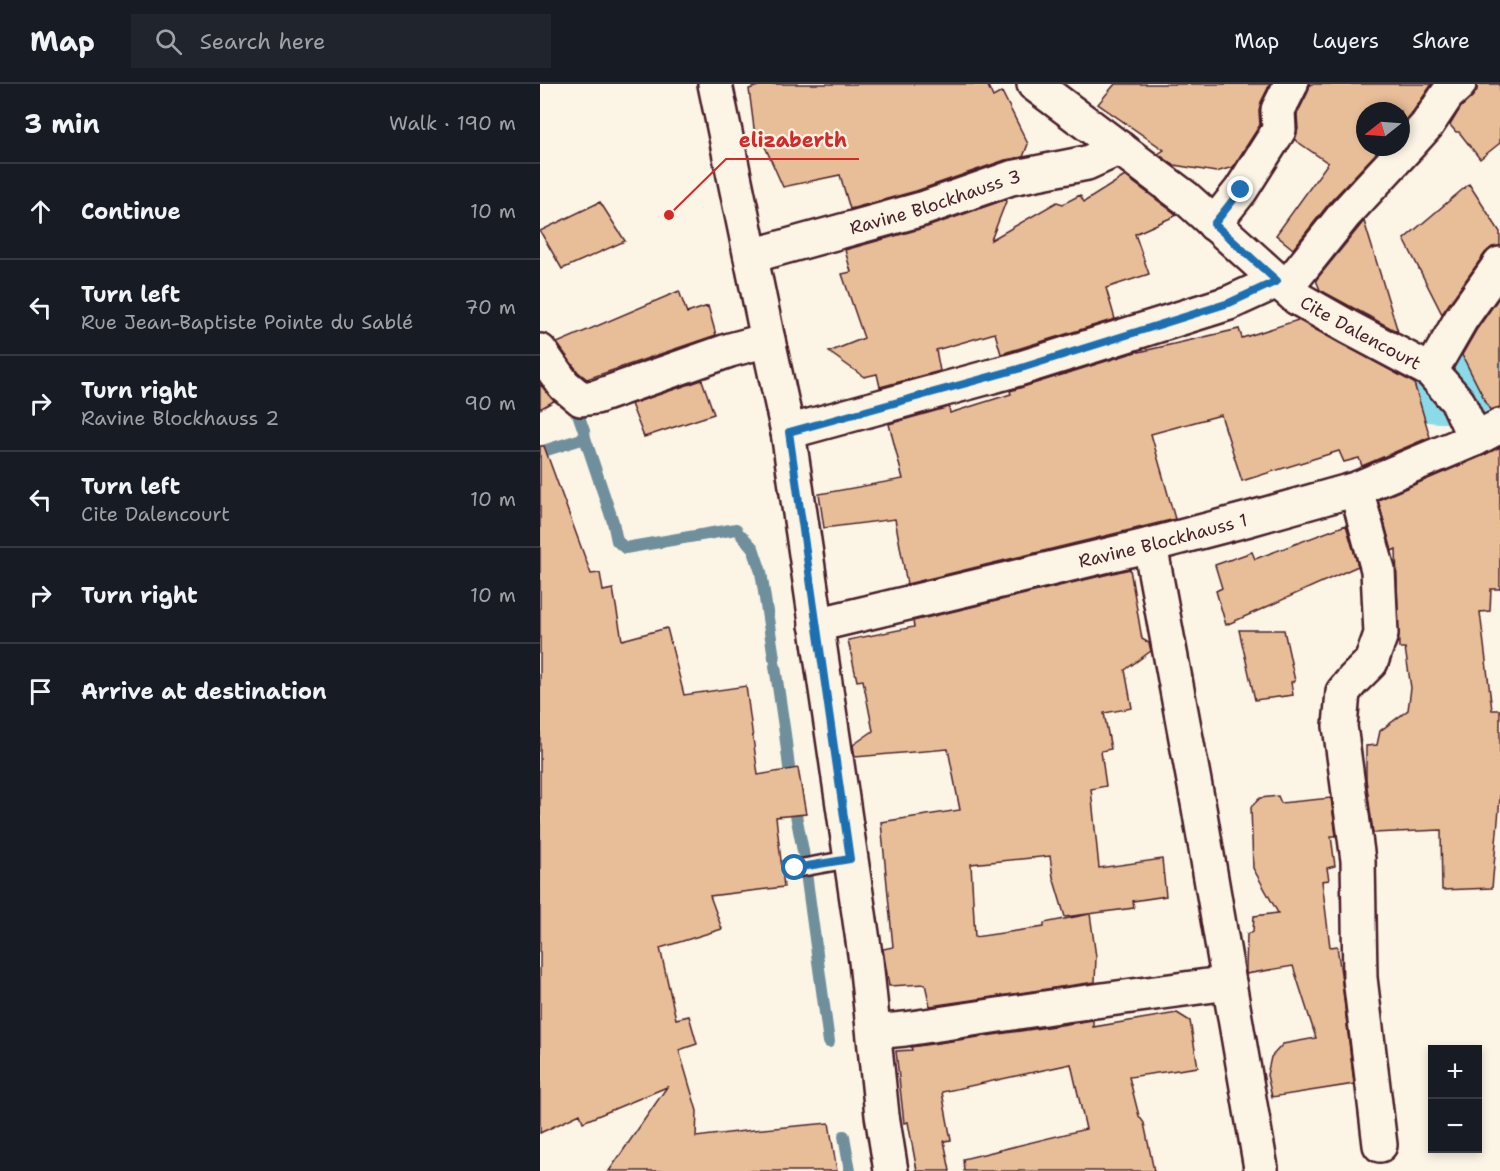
<!DOCTYPE html>
<html lang="en">
<head>
<meta charset="utf-8">
<style>
	body { margin:0; font-family:"Shantell Sans",sans-serif; background:#20242c; color:#f1f3f6 }
	.controls { position:absolute; right:18px; bottom:18px; display:grid; overflow:hidden; border-radius:0px; box-shadow:0 3px 9px #0003 }
	.controls button { width:54px; height:54px; display:grid; place-items:center; padding:0; border:0; border-bottom:2px solid #363941; background:#171b24; color:#f1f3f6; font:30px sans-serif }
	.compass { position:absolute; left:816px; top:18px; width:54px; height:54px; border-radius:50%; background:#171b24; box-shadow:0 3px 9px #0003; rotate:253deg }
	.stop { position:absolute; width:18px; height:18px; margin:-14px; border:4px solid #1f6fb2; border-radius:50%; background:#fff }
	.stop.end { background:#1f6fb2; border-color:#fff; box-shadow:0 2px 6px #0008 }
	.list { margin:0; padding:0; list-style:none }
	h2 { display:flex; justify-content:space-between; align-items:center; height:78px; margin:0; padding:0 24px; font-size:26px }
	h2 small { font-size:20px; font-weight:400; color:#9ea1a6 }
	.list li { display:grid; grid-template-columns:39px 1fr auto; gap:18px; align-items:center; box-sizing:border-box; height:96px; padding:0 24px; border-top:2px solid #363941 }
	.list b { display:block; font-size:22px; white-space:nowrap }
	.list p { margin:0; font-size:20px; white-space:nowrap; color:#9ea1a6 }
	.list em { font-size:20px; font-style:normal; color:#9ea1a6 }
	.icon { flex:none; width:33px; height:33px; fill:none; stroke:currentColor; stroke-width:2; stroke-linecap:round; stroke-linejoin:round }
	.map { position:relative; flex:none; width:960px; height:1087px; overflow:hidden }
	header { display:flex; align-items:center; gap:36px; box-sizing:border-box; height:84px; padding:0 30px; background:#171b24; border-bottom:2px solid #363941 }
	header strong { font-size:28px }
	nav { display:flex; gap:33px; margin-inline-start:auto; font-size:21px }
	.search { width:420px; height:54px; background:#20242c; display:flex; align-items:center; gap:15px; box-sizing:border-box; padding:0 21px; border-radius:0px; color:#9ea1a6; font-size:22px }
	main { display:flex }
	aside { flex:1; background:#171b24 }
	.map>svg:first-child { display:block }
	.lines { fill:none; stroke-linecap:round; stroke-linejoin:round }
	.stream { stroke:#708f9c; stroke-width:12 }
	.river { stroke:#8adae8; stroke-width:72 }
	.building { fill:#e8be98; stroke:#4a1f2b; stroke-width:1.5 }
	.lane-casing { stroke:#4a1f2b; stroke-width:21 }
	.street-casing { stroke:#4a1f2b; stroke-width:38 }
	.lane { stroke:#fcf5e5; stroke-width:16 }
	.street { stroke:#fcf5e5; stroke-width:33 }
	.route { stroke:#1f6fb2; stroke-width:8 }
	.labels { text-anchor:middle; dominant-baseline:central; stroke-width:4.5; stroke-linejoin:round; paint-order:stroke }
	.street-label { font-size:18px; fill:#4a1f2b; stroke:#fcf5e5 }
	.leader { fill:none; stroke:#d62828; stroke-width:2 }
	.callout-dot { fill:#d62828; stroke:#fcf5e5; stroke-width:2 }
	.callout-label { font-size:20px; text-anchor:middle; font-weight:bold; fill:#d62828; stroke:#fcf5e5; stroke-width:4.5; stroke-linejoin:round; paint-order:stroke }
</style>
</head>
<body>
<header>
<strong>Map</strong>
<div class="search"><svg class="icon" aria-label="search" viewBox="0 0 24 24"><circle cx="10" cy="10" r="6"/><path d="M15 15l6 6"/></svg>Search here</div>
<nav><a>Map</a><a>Layers</a><a>Share</a></nav>
</header>
<main>
<aside>
<h2>3 min<small>Walk · 190 m</small></h2>
<ul class="list">
<li><svg class="icon" aria-label="ahead" viewBox="0 0 24 24"><path d="M12 20V5M6 11l6-6 6 6"/></svg><div><b>Continue</b></div><em>10 m</em></li>
<li><svg class="icon" aria-label="left" viewBox="0 0 24 24"><path d="M17 20v-9H6M10 6l-5 5 5 5"/></svg><div><b>Turn left</b><p>Rue Jean-Baptiste Pointe du Sablé</p></div><em>70 m</em></li>
<li><svg class="icon" aria-label="right" viewBox="0 0 24 24"><path d="M7 20v-9h11M14 6l5 5-5 5"/></svg><div><b>Turn right</b><p>Ravine Blockhauss 2</p></div><em>90 m</em></li>
<li><svg class="icon" aria-label="left" viewBox="0 0 24 24"><path d="M17 20v-9H6M10 6l-5 5 5 5"/></svg><div><b>Turn left</b><p>Cite Dalencourt</p></div><em>10 m</em></li>
<li><svg class="icon" aria-label="right" viewBox="0 0 24 24"><path d="M7 20v-9h11M14 6l5 5-5 5"/></svg><div><b>Turn right</b></div><em>10 m</em></li>
<li><svg class="icon" aria-label="arrive" viewBox="0 0 24 24"><path d="M6 21V4h12l-3 4 3 4H6"/></svg><div><b>Arrive at destination</b></div></li>
</ul>
</aside>
<div class="map">
<svg width="960" height="1087" viewBox="0 0 960 1087">
	<rect width="100%" height="100%" fill="#fcf5e5"/>
	<filter id="ink" filterUnits="userSpaceOnUse"><feTurbulence type="fractalNoise" baseFrequency=".0167" numOctaves="2"/><feDisplacementMap in="SourceGraphic" scale="12" xChannelSelector="R" yChannelSelector="G"/><feConvolveMatrix kernelMatrix="1 2 1 2 8 2 1 2 1" color-interpolation-filters="sRGB"/></filter>
	<g filter="url(#ink)">
		<g class="lines">
			<!-- stream -->
			<path class="stream" d="M36,324L44,347L45,354
				M0,368L45,354L73,438L77,457L85,464L196,445L197,446
				M202,452L213,464L221,488L234,574
				M235,582L245,650L250,692
				M256,731L263,767L289,958
				M304,1052L310,1087"/>
			<!-- river -->
			<path class="river" d="M863,294C881,301 902,307 921,300C930,297 951,278 960,271"/>
		</g>
		<!-- building -->
		<path class="building" d="M224,0H447L453,13L462,8L488,60L483,73L465,76L376,107L310,125L300,91L243,103L222,56L215,52L209,5Z
			M575,0H730L721,18L719,27L720,41L693,83L676,88L634,81L618,70L624,66L558,20Z
			M770,0H892L872,29L861,42V27H825V63H842L791,117L753,165L736,151L788,79L755,56L758,45L757,30L768,8Z
			M937,0H960V59L940,75L919,48H916L910,41L921,23L932,13L937,6Z
			M585,92L637,131L595,150L609,190L566,204L575,235L461,270L455,249L396,266L400,287L340,303L337,290L324,293L289,268L324,254L302,190L311,188L305,166L387,143L467,115L451,156L517,118L523,120L540,111L544,118Z
			M929,100L960,148V162L952,163L945,169L902,230L864,155Z
			M60,118L85,157L22,185L0,147Z
			M824,137L858,248L780,206L776,196Z
			M139,207L147,229L168,222L176,251L47,295L38,288L17,259Z
			M960,212V323L950,326L922,271L937,245Z
			M758,236L874,299L890,353L822,382L819,374L804,378L799,367L702,397L681,331L611,350L635,435L367,500L355,435L284,444L279,410L363,395L349,340L409,323L410,329L471,310L470,307L599,267V268L699,245L702,254Z
			M162,296L174,330L104,353L91,320Z
			M0,300L14,317L0,325Z
			M0,362H4L51,490L60,489L63,507L73,505L82,556L127,544L144,611L206,602L218,691L258,684L266,730L236,733L244,803L170,812L182,845L120,864L136,935L149,932L157,960L139,966L157,1027L156,1053L213,1046L289,1039L297,1087H69L127,1003L43,1038L40,1030L0,1049Z
			M960,363V505H951L950,527L940,528L952,626H960V714L952,804L902,806L901,746L833,749L826,695V662L837,661L840,647L868,626L871,604L865,564H859L856,465L852,467L838,416L942,372Z
			M806,441L818,482L686,541L676,507L682,504L675,481L712,468L715,475Z
			M590,485L602,555L609,559L611,567L585,586L592,624L564,629L571,665L561,667L566,702L551,705L559,784L622,775L626,812L593,817L594,824L525,833L513,793L510,772L431,780L435,853L504,843V839L550,830L556,873L555,898L390,922L385,900L349,902L343,865L353,863L341,738L420,726L408,665L315,673L313,661L333,647L323,596L317,597L308,556L374,543L373,537Z
			M699,546H744L755,597L751,598L753,611L715,616Z
			M738,712L741,719L791,714L796,752H791L795,782L787,784L789,796L782,797L790,863L797,862L801,890L814,1000L732,1013L727,991L731,973L743,960L776,954L753,882L706,890V885L707,850L713,848L714,832L738,829L713,784L711,723L720,714Z
			M637,929L650,937L658,983L589,993L599,1032L604,1039L614,1087H424L423,1075L546,1045L531,980L402,1008L411,1056L404,1057L410,1087H377L368,1038L364,1039L356,967L372,966L371,963L521,941L553,936V943Z"/>
		<g class="lines">
			<!-- lane casing -->
			<g class="lane-casing">
				<path id="lane" d="M255,785L310,775"/>
			</g>
			<!-- street casing -->
			<g class="street-casing">
				<g id="street">
					<path d="M175,0L228,256L248,348L326,877L342,1031L351,1087"/>
					<path id="s1" d="M494,0L646,114L757,214L808,243L891,287L918,318L935,355"/>
					<path d="M674,140L701,106L739,46L738,26L751,0"/>
					<path id="s2" d="M211,172L382,125L471,94L547,79L580,64"/>
					<path d="M746,204L805,130L868,62L887,41L907,11L919,0"/>
					<path d="M0,267L24,301L41,315L56,313L190,266L228,256"/>
					<path d="M891,287L921,235L960,180"/>
					<path d="M248,348L478,285L689,219L737,197"/>
					<path d="M816,405L838,486L841,550L831,578L813,596L803,608L800,642L818,776L820,894L840,1061"/>
					<path id="s3" d="M276,541L610,461L709,435L816,405L935,355L960,342"/>
					<path d="M689,899L721,1084"/>
					<path d="M334,948L365,945L518,922L689,899L659,724L610,461"/>
				</g>
			</g>
			<!-- lane -->
			<use href="#lane" class="lane"/>
			<!-- street -->
			<use href="#street" class="street"/>
		</g>
	</g>
	<g class="lines" filter="url(#ink)">
		<!-- route -->
		<path class="route" d="M255,784L310,775L249,348L478,285L689,219L737,197L674,140L701,106"/>
	</g>
	<g class="labels">
		<!-- street labels -->
		<g class="street-label">
			<text stroke="none"><textPath href="#s2" startOffset="192">Ravine Blockhauss 3</textPath></text>
			<text stroke="none"><textPath href="#s1" startOffset="412">Cite Dalencourt</textPath></text>
			<text stroke="none"><textPath href="#s3" startOffset="357">Ravine Blockhauss 1</textPath></text>
		</g>
	</g>
	<!-- callouts -->
	<path class="leader" d="M129 131L186 75H319"/>
	<circle class="callout-dot" cx="129" cy="131" r="6"/>
	<g class="callout-label">
		<text x="253" y="63">elizaberth</text>
	</g>
</svg>
<div class="controls">
<button>+</button>
<button>−</button>
</div>
<svg class="compass" viewBox="-18 -18 36 36"><path d="M0-13l5 13h-10z" fill="#e53935"/><path d="M0 13l5-13h-10z" fill="#9ea1a6"/></svg>
<div class="stop" style="left:255px;top:784px"></div>
<div class="stop end" style="left:701px;top:106px"></div>
</div>
</main>
</body>
</html>
